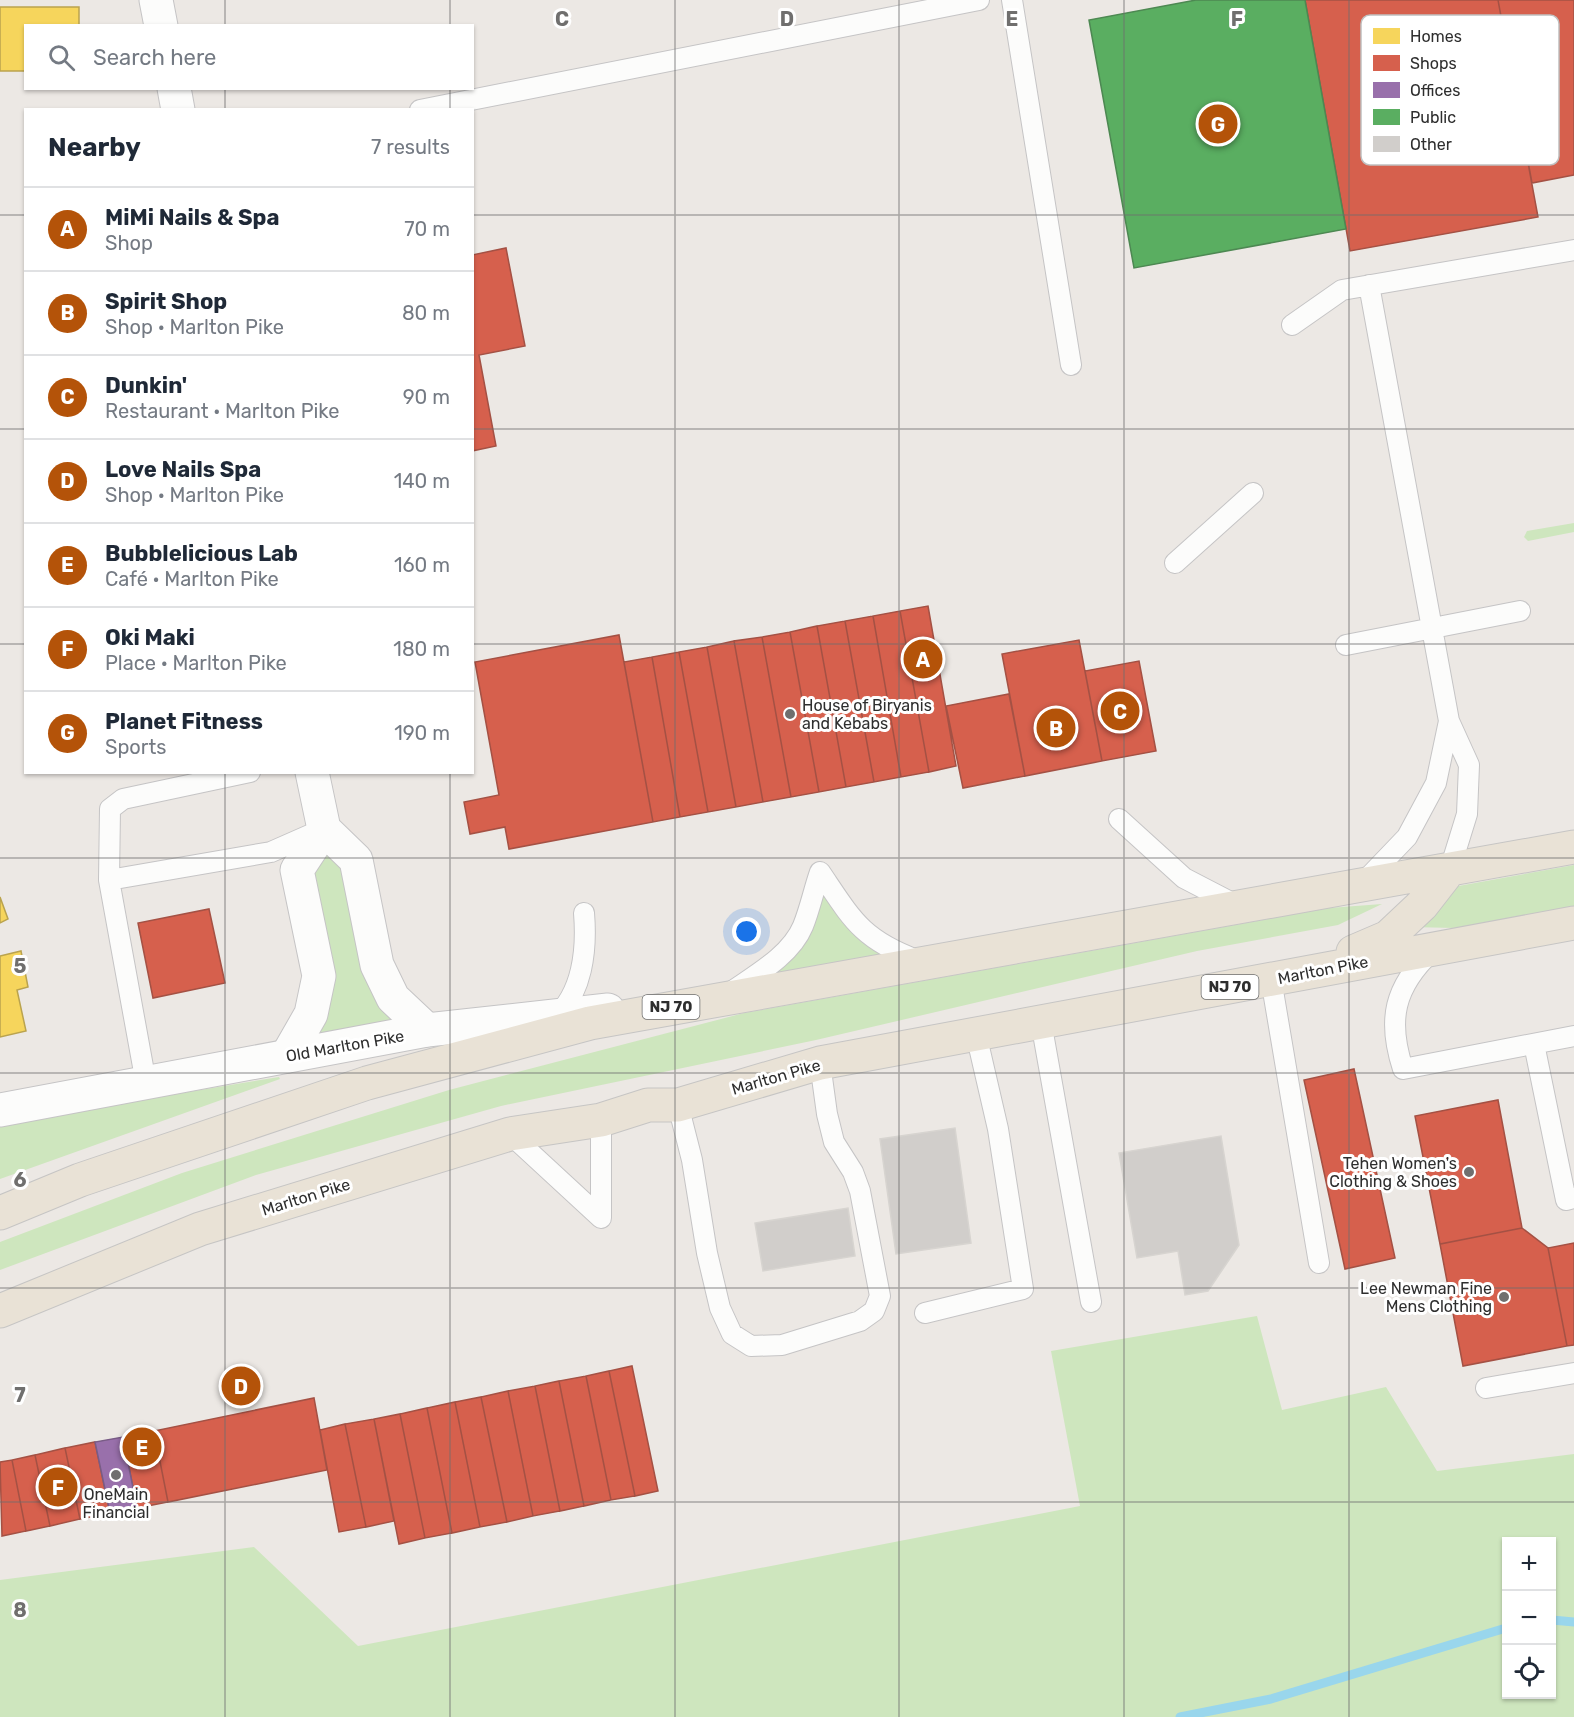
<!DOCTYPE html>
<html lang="en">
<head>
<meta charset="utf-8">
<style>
	body { margin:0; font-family:Rubik,sans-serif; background:#f6f6f7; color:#1f2937 }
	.controls { position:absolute; right:18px; bottom:18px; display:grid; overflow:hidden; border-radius:0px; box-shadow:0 2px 4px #0004 }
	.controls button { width:54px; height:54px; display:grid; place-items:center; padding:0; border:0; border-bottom:2px solid #e0e1e3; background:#fff; color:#1f2937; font:30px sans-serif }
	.you { position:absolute; left:747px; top:932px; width:21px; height:21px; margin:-15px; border:4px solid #fff; border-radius:50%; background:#1a73e8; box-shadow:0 0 0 9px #1a73e833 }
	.badge { display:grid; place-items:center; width:39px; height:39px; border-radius:50%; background:#b45309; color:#fff; font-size:20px; font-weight:700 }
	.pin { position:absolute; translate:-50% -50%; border:3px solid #fff; box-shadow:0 2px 6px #0006 }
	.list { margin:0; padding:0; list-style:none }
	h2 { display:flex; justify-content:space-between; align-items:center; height:78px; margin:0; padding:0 24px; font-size:26px }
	h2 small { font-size:20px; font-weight:400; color:#747a83 }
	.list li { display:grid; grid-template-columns:39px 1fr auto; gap:18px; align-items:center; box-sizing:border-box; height:84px; padding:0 24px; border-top:2px solid #e0e1e3 }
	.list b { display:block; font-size:22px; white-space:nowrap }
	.list p { margin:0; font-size:20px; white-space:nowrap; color:#747a83 }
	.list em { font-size:20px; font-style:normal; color:#747a83 }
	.icon { flex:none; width:33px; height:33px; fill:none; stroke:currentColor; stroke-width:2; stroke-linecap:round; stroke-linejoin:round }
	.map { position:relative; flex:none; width:1574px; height:1717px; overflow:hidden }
	.search { position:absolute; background:#fff; box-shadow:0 2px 4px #0004; left:24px; top:24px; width:450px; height:66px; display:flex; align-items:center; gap:15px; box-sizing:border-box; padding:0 21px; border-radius:0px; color:#747a83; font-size:22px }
	.panel { position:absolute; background:#fff; box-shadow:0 2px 4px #0004; left:24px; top:108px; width:450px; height:666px; border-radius:0px }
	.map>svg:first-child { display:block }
	.green { fill:#cee6be; fill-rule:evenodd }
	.homes { fill:#f6d55c; stroke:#baa34e; stroke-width:1.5 }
	.shops { fill:#d6604d; stroke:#a45144; stroke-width:1.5 }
	.offices { fill:#9970ab; stroke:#795c86; stroke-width:1.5 }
	.public { fill:#5aae61; stroke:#4d8852; stroke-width:1.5 }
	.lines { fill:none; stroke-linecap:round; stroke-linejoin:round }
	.stream { stroke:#99d6ec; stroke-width:9 }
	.building { fill:#d1cecb; stroke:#d7d4d0; stroke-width:1.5 }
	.service-casing { stroke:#c5c4c5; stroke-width:22 }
	.minor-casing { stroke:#c5c4c5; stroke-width:35 }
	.tertiary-casing { stroke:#c5c4c5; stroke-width:35 }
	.trunk-casing { stroke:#c6c5c4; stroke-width:35 }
	.service { stroke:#fcfcfb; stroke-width:20 }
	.minor { stroke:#fcfcfb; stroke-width:33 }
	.tertiary { stroke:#fcfcfb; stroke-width:33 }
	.trunk { stroke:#e9e2d6; stroke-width:33 }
	.grid { fill:none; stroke:#706f6e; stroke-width:1.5; stroke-opacity:0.55 }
	.poi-dot { fill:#706f6e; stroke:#fff; stroke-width:2 }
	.labels { text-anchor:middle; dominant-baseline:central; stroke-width:6; stroke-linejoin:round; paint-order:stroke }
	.shield { fill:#fff; stroke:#6d6d6d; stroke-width:1.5 }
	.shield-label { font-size:15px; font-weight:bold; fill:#2e2e2e }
	.poi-label { font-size:16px; fill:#2e2e2e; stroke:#fff; text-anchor:end }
	.street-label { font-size:16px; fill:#2e2e2e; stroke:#fff }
	.key { fill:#fff; stroke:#c0c0c0; stroke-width:1.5 }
	.key-label { font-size:16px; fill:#2e2e2e }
	.grid-label { font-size:20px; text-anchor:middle; font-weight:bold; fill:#706f6e; stroke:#fff; stroke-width:6; stroke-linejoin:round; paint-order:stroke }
</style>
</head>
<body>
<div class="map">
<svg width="1574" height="1717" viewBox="0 0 1574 1717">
	<rect width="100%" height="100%" fill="#ece8e4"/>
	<!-- green -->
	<path class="green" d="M1574,523V532L1528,541L1524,537L1527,531Z
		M324,829L356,860L377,965L427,1030L287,1056L311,1014L297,870Z
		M1574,865V906L1455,928L1410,927L1453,887Z
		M820,872L852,919L925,964L723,998L789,948Z
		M1382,904L1338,925L1197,951L816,1040L501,1106L256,1175L0,1270V1242L182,1173L449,1090L744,1013L1329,908Z
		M279,1077L280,1079L0,1179V1123Z
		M1257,1316L1282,1410L1386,1387L1437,1471L1574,1454V1717H0V1580L254,1547L358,1646L1080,1506L1051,1351ZM1506,1542H1552V1694H1506Z"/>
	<!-- homes -->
	<path class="homes" d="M0,7H79V26H26V71H0Z
		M0,897L8,919L0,923Z
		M21,951L28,987L17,990L26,1031L0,1037V956Z"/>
	<!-- shops -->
	<path class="shops" d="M1305,0H1498L1538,217L1350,251Z
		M1498,0H1574V175L1532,183Z
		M506,248L525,346L479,355L496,446L472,451V255Z
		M928,606L956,766L929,772L900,611Z
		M900,611L929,772L901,777L873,616Z
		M873,616L901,777L874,782L845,621Z
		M845,621L874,782L846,787L817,626Z
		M817,626L846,787L819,792L790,632Z
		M790,632L819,792L791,797L762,637Z
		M619,635L653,822L509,849L505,827L470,834L464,802L499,795L475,662Z
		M762,637L791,797L763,802L734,641Z
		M1079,640L1102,761L1025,776L1002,654Z
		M734,641L763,802L736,807L707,647Z
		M707,647L736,807L708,812L679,652Z
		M679,652L708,812L680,817L652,657Z
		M652,657L680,817L653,822L624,662Z
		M1139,661L1156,751L1102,761L1085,671Z
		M1009,694L1025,776L963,788L946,706Z
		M209,909L225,983L153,998L138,923Z
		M1354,1069L1395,1258L1345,1269L1304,1080Z
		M1498,1100L1522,1228L1440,1244L1415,1116Z
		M1522,1228L1548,1248L1567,1346L1463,1366L1440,1244Z
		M1574,1243V1345L1567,1346L1548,1248Z
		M632,1366L658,1491L635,1496L609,1371Z
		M609,1371L635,1496L611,1500L586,1376Z
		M586,1376L611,1500L584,1506L559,1381Z
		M559,1381L584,1506L560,1511L535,1386Z
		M535,1386L560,1511L533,1516L508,1391Z
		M508,1391L533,1516L507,1522L481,1397Z
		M481,1397L507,1522L480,1527L455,1402Z
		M314,1398L327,1470L168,1502L154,1431Z
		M455,1402L480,1527L452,1533L427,1408Z
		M427,1408L452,1533L425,1538L400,1414Z
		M400,1414L425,1538L399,1544L374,1419Z
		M374,1419L394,1521L366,1527L345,1424Z
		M345,1424L366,1527L339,1532L320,1430Z
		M154,1431L168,1502L137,1508L123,1437Z
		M95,1442L110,1513L80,1519L65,1448Z
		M65,1448L80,1519L50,1526L35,1455Z
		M35,1455L50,1526L26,1531L12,1460Z
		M12,1460L26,1531L2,1536L0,1462Z"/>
	<!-- offices -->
	<path class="offices" d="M123,1437L137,1508L110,1513L95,1442Z"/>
	<!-- public -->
	<path class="public" d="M1196,0H1305L1346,229L1134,268L1089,20Z"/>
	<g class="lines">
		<!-- stream -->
		<path class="stream" d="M1552,1620L1574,1622
			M1180,1717L1271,1699L1506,1628"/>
	</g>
	<!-- building -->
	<path class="building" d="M955,1128L971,1243L896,1254L880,1139Z
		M1221,1136L1239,1245L1208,1291L1185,1295L1178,1251L1137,1258L1119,1153Z
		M848,1208L855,1256L763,1271L755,1223Z"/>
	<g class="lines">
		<!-- service casing -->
		<g class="service-casing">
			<path id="service" d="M1012,0L1071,365
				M420,110L979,0
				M1369,285L1449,721L1469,765L1467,814L1450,869
				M1292,325L1342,290L1574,250
				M1175,563L1253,493
				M1346,645L1520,611
				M1119,819L1184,878L1238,906
				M109,880L110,809L123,799L250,772
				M1362,884L1407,837L1436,783L1449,721
				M1432,951C1394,987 1387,1020 1403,1069L1574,1036
				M1271,979L1319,1263
				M731,992C757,974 791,955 803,926C810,909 814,889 820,872C852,919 861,939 917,960
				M553,1019C583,994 587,949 584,913
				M1041,1022L1091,1302
				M1534,1044L1566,1200L1574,1198
				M146,1083L109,880L271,852L321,830
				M678,1105L692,1160L707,1253L720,1308L732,1334L751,1346L782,1345L860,1321L874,1311L880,1296L860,1191L853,1172L834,1142L827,1114L820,1063
				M510,1134L601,1218V1120
				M925,1313L1023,1289L998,1129L976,1034
				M1486,1388L1574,1373"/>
		</g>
		<!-- minor casing -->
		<g class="minor-casing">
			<path id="minor" d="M156,0L161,26
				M174,88L178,110
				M312,772L324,829L356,860L377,965L393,998L427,1030
				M287,1056L311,1014L319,976L297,870L324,829"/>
		</g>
		<!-- tertiary casing -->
		<g class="tertiary-casing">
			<path id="tertiary" d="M0,1110L427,1030L608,1010"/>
		</g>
		<!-- trunk casing -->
		<g class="trunk-casing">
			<path id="trunk" d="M1353,952L1388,937L1422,905L1450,869
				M0,1213L80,1180L367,1083L590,1023L1574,847
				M0,1311L200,1229L510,1134L601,1120L648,1105H678L820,1063L1574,923"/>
		</g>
		<!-- service -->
		<use href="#service" class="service"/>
		<!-- minor -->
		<use href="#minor" class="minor"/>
		<!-- tertiary -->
		<use href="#tertiary" class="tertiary"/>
		<!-- trunk -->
		<use href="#trunk" class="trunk"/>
	</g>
	<!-- grid -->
	<path class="grid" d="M225,0V26M450,0V26M675,0V1717M899,0V1717M1124,0V1717M1349,0V1717M225,88V110M450,88V110M0,215H26M472,215H1574M0,429H26M472,429H1574M0,644H26M472,644H1574M225,772V1717M450,772V1717M0,858H1574M0,1073H1574M0,1288H1574M0,1502H1574"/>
	<!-- markers -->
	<g class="poi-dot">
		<circle cx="790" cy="714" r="6"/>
		<circle cx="1469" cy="1172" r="6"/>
		<circle cx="1504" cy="1297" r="6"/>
		<circle cx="116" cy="1475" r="6"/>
	</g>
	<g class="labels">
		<!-- shield labels -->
		<g class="shield">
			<rect x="1201.5" y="975" width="57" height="24" rx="4.5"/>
			<rect x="642.5" y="995" width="57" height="24" rx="4.5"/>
		</g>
		<g class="shield-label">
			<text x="1230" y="987">NJ 70</text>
			<text x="671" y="1007">NJ 70</text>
		</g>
		<!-- poi labels -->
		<g class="poi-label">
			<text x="802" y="705" text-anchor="start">House of Biryanis<tspan x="802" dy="18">and Kebabs</tspan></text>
			<text x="1457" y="1163">Tehen Women's<tspan x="1457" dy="18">Clothing &amp; Shoes</tspan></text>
			<text x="1492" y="1288">Lee Newman Fine<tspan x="1492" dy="18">Mens Clothing</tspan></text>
			<text x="116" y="1494" text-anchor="middle">OneMain<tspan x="116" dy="18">Financial</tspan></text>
		</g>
		<!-- street labels -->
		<g class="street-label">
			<text transform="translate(1323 970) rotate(-11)">Marlton Pike</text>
			<text transform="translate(345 1046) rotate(-10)">Old Marlton Pike</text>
			<text transform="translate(776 1077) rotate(-16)">Marlton Pike</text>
			<text transform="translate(306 1197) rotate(-17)">Marlton Pike</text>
		</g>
	</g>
	<!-- legend -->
	<rect x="1361" y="15" width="198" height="150" rx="9" class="key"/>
	<rect x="1373" y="28" width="27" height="16" fill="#f6d55c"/>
	<rect x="1373" y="55" width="27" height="16" fill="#d6604d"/>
	<rect x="1373" y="82" width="27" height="16" fill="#9970ab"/>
	<rect x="1373" y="109" width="27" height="16" fill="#5aae61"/>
	<rect x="1373" y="136" width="27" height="16" fill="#d1cecb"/>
	<g class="key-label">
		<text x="1410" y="42">Homes</text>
		<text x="1410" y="69">Shops</text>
		<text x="1410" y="96">Offices</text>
		<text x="1410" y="123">Public</text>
		<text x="1410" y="150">Other</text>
	</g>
	<g class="grid-label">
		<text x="562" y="26">C</text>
		<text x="787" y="26">D</text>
		<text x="1012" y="26">E</text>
		<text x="1237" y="26">F</text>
		<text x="20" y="973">5</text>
		<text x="20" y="1187">6</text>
		<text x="20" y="1402">7</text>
		<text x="20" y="1617">8</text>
	</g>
</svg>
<div class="controls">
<button>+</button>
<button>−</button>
<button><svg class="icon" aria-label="locate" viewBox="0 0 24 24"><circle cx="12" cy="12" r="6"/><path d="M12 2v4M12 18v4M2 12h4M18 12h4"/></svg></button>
</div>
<div class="you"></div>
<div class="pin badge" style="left:923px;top:659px">A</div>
<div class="pin badge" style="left:1056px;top:728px">B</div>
<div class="pin badge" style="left:1120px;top:711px">C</div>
<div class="pin badge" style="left:241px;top:1386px">D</div>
<div class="pin badge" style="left:142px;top:1447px">E</div>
<div class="pin badge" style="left:58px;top:1487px">F</div>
<div class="pin badge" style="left:1218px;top:124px">G</div>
<div class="search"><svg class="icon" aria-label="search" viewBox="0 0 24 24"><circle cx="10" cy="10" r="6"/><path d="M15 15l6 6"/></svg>Search here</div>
<section class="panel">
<h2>Nearby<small>7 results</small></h2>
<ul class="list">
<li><span class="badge">A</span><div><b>MiMi Nails &amp; Spa</b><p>Shop</p></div><em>70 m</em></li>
<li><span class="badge">B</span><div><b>Spirit Shop</b><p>Shop · Marlton Pike</p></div><em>80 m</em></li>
<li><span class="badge">C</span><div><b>Dunkin'</b><p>Restaurant · Marlton Pike</p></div><em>90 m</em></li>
<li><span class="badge">D</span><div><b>Love Nails Spa</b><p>Shop · Marlton Pike</p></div><em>140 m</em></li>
<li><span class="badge">E</span><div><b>Bubblelicious Lab</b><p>Café · Marlton Pike</p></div><em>160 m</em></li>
<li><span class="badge">F</span><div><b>Oki Maki</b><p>Place · Marlton Pike</p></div><em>180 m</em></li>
<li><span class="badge">G</span><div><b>Planet Fitness</b><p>Sports</p></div><em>190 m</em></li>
</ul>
</section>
</div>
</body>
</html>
